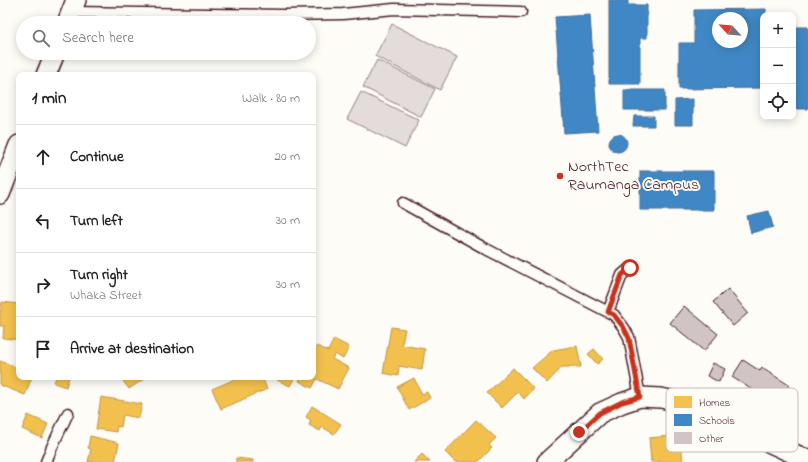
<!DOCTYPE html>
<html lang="en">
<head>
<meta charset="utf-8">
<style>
	body { margin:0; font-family:"Indie Flower",sans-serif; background:#f6f6f6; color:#202124 }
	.controls { position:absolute; right:12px; top:12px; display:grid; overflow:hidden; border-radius:8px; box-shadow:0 2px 10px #0003 }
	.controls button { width:36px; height:36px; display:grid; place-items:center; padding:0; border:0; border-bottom:1px solid #e0e0e0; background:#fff; color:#202124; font:20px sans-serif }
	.compass { position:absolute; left:712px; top:12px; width:36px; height:36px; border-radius:50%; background:#fff; box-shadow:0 2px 10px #0003; rotate:296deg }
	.stop { position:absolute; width:12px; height:12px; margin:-9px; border:3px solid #c8321e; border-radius:50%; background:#fff }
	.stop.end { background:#c8321e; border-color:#fff; box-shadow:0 1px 4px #0008 }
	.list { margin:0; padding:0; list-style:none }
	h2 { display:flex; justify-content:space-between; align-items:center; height:52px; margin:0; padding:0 16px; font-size:17px }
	h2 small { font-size:13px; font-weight:400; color:#757577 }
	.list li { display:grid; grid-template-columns:26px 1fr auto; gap:12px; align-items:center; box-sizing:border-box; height:64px; padding:0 16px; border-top:1px solid #e0e0e0 }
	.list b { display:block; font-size:15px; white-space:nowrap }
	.list p { margin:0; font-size:13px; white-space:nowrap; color:#757577 }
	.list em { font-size:13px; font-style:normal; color:#757577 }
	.icon { flex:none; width:22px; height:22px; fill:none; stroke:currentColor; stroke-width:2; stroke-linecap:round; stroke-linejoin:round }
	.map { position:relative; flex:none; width:808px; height:462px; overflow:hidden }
	.search { position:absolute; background:#fff; box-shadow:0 2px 10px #0003; left:16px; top:16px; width:300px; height:44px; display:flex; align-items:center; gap:10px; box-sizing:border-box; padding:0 14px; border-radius:22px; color:#757577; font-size:15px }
	.panel { position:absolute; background:#fff; box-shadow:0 2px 10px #0003; left:16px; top:72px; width:300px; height:308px; border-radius:8px }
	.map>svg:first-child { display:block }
	.green { fill:#e3dcda; stroke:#967e82 }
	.homes { fill:#f2c14e; stroke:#c09044 }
	.schools { fill:#3f88c5; stroke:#426897; fill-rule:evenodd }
	.building { fill:#d0c5c4; stroke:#4a1f2b }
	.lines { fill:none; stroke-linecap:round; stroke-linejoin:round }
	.lane-casing { stroke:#4a1f2b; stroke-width:13 }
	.street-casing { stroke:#4a1f2b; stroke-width:22 }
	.lane { stroke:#fdfcf7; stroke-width:10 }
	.street { stroke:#fdfcf7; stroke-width:19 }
	.route { stroke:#c8321e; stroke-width:5 }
	.poi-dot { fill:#c8321e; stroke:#fdfcf7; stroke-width:1.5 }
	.labels { text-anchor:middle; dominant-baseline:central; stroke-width:4; stroke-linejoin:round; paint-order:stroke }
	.poi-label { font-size:16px; fill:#4a1f2b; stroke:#fdfcf7; text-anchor:start }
	.key { fill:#fdfcf7; stroke:#c7baba; stroke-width:1 }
	.key-label { font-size:11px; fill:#4a1f2b }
</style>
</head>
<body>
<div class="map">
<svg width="808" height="462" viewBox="0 0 808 462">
	<rect width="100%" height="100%" fill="#fdfcf7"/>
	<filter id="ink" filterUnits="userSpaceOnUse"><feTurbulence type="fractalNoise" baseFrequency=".025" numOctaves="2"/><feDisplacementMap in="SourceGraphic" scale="8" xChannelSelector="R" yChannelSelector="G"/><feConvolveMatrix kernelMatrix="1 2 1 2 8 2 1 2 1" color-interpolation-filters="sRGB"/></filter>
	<g filter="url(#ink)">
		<!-- green -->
		<path class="green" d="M392,24L457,57L440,90L375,56Z
			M377,60L435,89L421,117L363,87Z
			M361,92L419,120L405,148L347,119Z"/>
		<!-- homes -->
		<path class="homes" d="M2,302L19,304V340L3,338L4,326H0V314Z
			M391,327L405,329L402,345L425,349L422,370L399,366L398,376L383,373Z
			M334,339L349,347L343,359L335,354L332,359L349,368L338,389L317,379L312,388L299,381L301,377H313V353L317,346L328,351Z
			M577,346L581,367H562L547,383L532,368L553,350Z
			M594,349L603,359L597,364L588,354Z
			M0,361L19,368V377H32L25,395L0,385Z
			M513,368L534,389L524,399L518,392L502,408L487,393Z
			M56,377H69L66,387L54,383Z
			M120,377H147L129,389Z
			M240,377H262L267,389L221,409L212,389Z
			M278,377H295L290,386L277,380Z
			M414,378L422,394L427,392L430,398L409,410L397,387Z
			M101,397L142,404L139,418L123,415L121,427L117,426L116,432L96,429Z
			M312,406L341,424L334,434L322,427L320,431L309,425L311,420L306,417Z
			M28,415L48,424L42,438L22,429Z
			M476,420L496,438L489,445L492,448L478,462H455L445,452Z
			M680,435L683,462H651L649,438Z
			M90,436L119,443L115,462H88L91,449L88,448Z
			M422,454L430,462H414Z
			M236,458L253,460V462H236Z"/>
		<!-- schools -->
		<path class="schools" d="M609,0H628V5H647V38H640V84H609Z
			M766,9V15H763V88L679,89V43H694V10ZM718,18H742V42H718Z
			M590,15L598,131L564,133L555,17Z
			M793,27H808V109H793Z
			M624,90H665V110H624Z
			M693,99V125H675V100Z
			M634,116H654V126H633Z
			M609 143a9 9 0 1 1 18 0a9 9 0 1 1-18 0Z
			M640,171H714V210H640Z
			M769,211L773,227L751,233L747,216Z"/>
		<!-- building -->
		<path class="building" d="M728,289L748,313L733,326L713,302Z
			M684,306L718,334L704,351L670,323Z
			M743,360L760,371L762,368L789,385L773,409L751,395L754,391L732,377Z
			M713,363L725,369L719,382L707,376Z"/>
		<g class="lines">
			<!-- lane casing -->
			<g class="lane-casing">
				<path id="lane" d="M71,12L284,15L343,14L394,9L521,12
					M403,203L486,249L614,315L624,328L629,337L640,397
					M608,312L622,275L630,268
					M46,462L52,447L68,413"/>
			</g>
			<!-- street casing -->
			<g class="street-casing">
				<path id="street" d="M67,23L76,0
					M46,75L55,53
					M0,194L19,145
					M547,462L600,413L622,403L640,397L660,398L682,402L801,457L808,459"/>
			</g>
			<!-- lane -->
			<use href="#lane" class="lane"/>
			<!-- street -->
			<use href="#street" class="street"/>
		</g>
	</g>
	<g class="lines" filter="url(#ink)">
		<!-- route -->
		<path class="route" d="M579,432L600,413L622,402L640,397L629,338L624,328L614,315L608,312L622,275L630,268"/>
	</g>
	<!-- markers -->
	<circle class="poi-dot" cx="560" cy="176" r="4"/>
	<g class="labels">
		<!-- poi labels -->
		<g class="poi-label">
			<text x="568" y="167">NorthTec<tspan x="568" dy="18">Raumanga Campus</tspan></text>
		</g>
	</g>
	<!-- legend -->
	<rect x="666" y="388" width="132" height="64" rx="6" class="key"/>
	<rect x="674" y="396" width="18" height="12" fill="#f2c14e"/>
	<rect x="674" y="414" width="18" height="12" fill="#3f88c5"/>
	<rect x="674" y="432" width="18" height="12" fill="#d0c5c4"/>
	<g class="key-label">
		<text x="699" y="406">Homes</text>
		<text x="699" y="424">Schools</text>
		<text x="699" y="442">Other</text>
	</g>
</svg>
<div class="controls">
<button>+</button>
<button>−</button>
<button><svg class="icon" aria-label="locate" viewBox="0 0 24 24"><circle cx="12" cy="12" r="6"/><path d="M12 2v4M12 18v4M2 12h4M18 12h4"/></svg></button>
</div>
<svg class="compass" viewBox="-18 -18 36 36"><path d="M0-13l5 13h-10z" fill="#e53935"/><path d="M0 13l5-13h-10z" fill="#757577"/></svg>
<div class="stop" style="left:630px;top:268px"></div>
<div class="stop end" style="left:579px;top:432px"></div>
<div class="search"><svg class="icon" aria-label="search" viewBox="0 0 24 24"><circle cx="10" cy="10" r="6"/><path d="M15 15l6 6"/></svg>Search here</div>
<section class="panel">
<h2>1 min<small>Walk · 80 m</small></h2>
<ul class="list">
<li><svg class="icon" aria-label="ahead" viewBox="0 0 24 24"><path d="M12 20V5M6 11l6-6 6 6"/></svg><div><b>Continue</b></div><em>20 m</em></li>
<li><svg class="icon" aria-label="left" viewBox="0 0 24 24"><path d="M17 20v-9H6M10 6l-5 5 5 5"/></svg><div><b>Turn left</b></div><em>30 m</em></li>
<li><svg class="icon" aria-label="right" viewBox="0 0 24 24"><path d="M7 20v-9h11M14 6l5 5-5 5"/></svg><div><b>Turn right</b><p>Whaka Street</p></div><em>30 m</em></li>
<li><svg class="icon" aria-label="arrive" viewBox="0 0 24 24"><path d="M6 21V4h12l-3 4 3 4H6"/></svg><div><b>Arrive at destination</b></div></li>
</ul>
</section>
</div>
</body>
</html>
